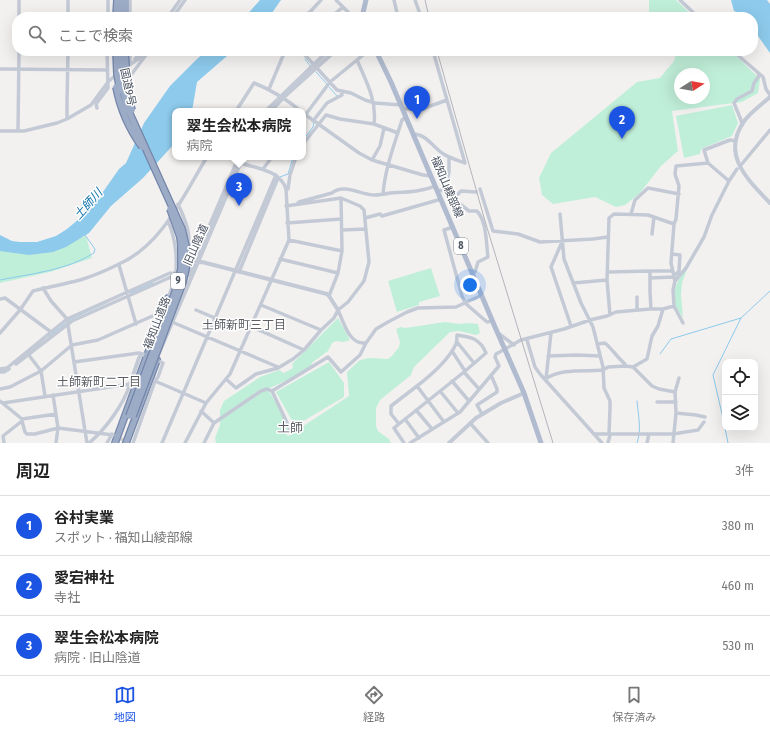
<!DOCTYPE html>
<html lang="ja">
<head>
<meta charset="utf-8">
<style>
	body { margin:0; font-family:"Fira Sans Condensed","Noto Sans JP",sans-serif; background:#f2f2f2; color:#222 }
	.controls { position:absolute; right:12px; bottom:12px; display:grid; overflow:hidden; border-radius:8px; box-shadow:0 4px 16px #0002 }
	.controls button { width:36px; height:36px; display:grid; place-items:center; padding:0; border:0; border-bottom:1px solid #e0e0e0; background:#fff; color:#222; font:20px sans-serif }
	.compass { position:absolute; left:674px; top:68px; width:36px; height:36px; border-radius:50%; background:#fff; box-shadow:0 4px 16px #0002; rotate:79deg }
	.you { position:absolute; left:470px; top:285px; width:14px; height:14px; margin:-10px; border:3px solid #fff; border-radius:50%; background:#1a73e8; box-shadow:0 0 0 6px #1a73e833 }
	.badge { display:grid; place-items:center; width:26px; height:26px; border-radius:50%; background:#1b54e3; color:#fff; font-size:13px; font-weight:700 }
	.pin { position:absolute; translate:-50% -33px; filter:drop-shadow(0 1px 2px #0008) }
	.pin::after { content:''; position:absolute; top:21px; width:14px; height:12px; background:inherit; clip-path:polygon(0 0,100% 0,50% 100%) }
	.popup { position:absolute; left:172px; top:108px; width:134px; height:52px; box-sizing:border-box; display:grid; place-content:center; border-radius:8px; background:#fff; filter:drop-shadow(0 1px 3px #0005); font-size:13px; white-space:nowrap; color:#767676 }
	.popup b { font-size:15px; color:#222 }
	.popup::after { content:''; position:absolute; left:50%; top:100%; margin-left:-8px; border:8px solid transparent; border-top-color:#fff }
	.list { margin:0; padding:0; list-style:none }
	h2 { display:flex; justify-content:space-between; align-items:center; height:52px; margin:0; padding:0 16px; font-size:17px }
	h2 small { font-size:13px; font-weight:400; color:#767676 }
	.list li { display:grid; grid-template-columns:26px 1fr auto; gap:12px; align-items:center; box-sizing:border-box; height:60px; padding:0 16px; border-top:1px solid #e0e0e0 }
	.list b { display:block; font-size:15px; white-space:nowrap }
	.list p { margin:0; font-size:13px; white-space:nowrap; color:#767676 }
	.list em { font-size:13px; font-style:normal; color:#767676 }
	.icon { flex:none; width:22px; height:22px; fill:none; stroke:currentColor; stroke-width:2; stroke-linecap:round; stroke-linejoin:round }
	.map { position:relative; flex:none; width:770px; height:443px; overflow:hidden }
	.search { position:absolute; background:#fff; box-shadow:0 4px 16px #0002; left:12px; right:12px; top:12px; height:44px; display:flex; align-items:center; gap:10px; box-sizing:border-box; padding:0 14px; border-radius:16px; color:#767676; font-size:15px }
	.sheet { height:232px; background:#fff }
	nav { display:flex; justify-content:space-around; align-items:center; box-sizing:border-box; height:56px; border-top:1px solid #e0e0e0; background:#fff; font-size:11px; color:#767676 }
	nav a { display:grid; justify-items:center; gap:2px }
	nav .on { color:#1b54e3 }
	.map>svg:first-child { display:block }
	.green { fill:#c0efd9; fill-rule:evenodd }
	.water { fill:#8dcaec }
	.lines { fill:none; stroke-linecap:round; stroke-linejoin:round }
	.stream { stroke:#8dcaec; stroke-width:1 }
	.minor-tunnel { stroke:#d1d1d3; stroke-width:3.5; stroke-dasharray:3.5 2; stroke-linecap:butt }
	.trunk-casing { stroke:#7486aa; stroke-width:8 }
	.minor { stroke:#c4cad5; stroke-width:3.5 }
	.tertiary { stroke:#c4cad5; stroke-width:4 }
	.primary { stroke:#b0bbcf; stroke-width:5 }
	.trunk { stroke:#9cabc6; stroke-width:5.5 }
	.rail { stroke:#b3b4bb; stroke-width:1 }
	.trunk-bridge-casing { stroke:#7486aa; stroke-width:8; stroke-linecap:butt }
	.trunk-bridge { stroke:#9cabc6; stroke-width:5.5 }
	.labels { text-anchor:middle; dominant-baseline:central; stroke-width:3; stroke-linejoin:round; paint-order:stroke }
	.shield { fill:#fff; stroke:#7f848e; stroke-width:1 }
	.shield-label { font-size:10px; font-weight:bold; fill:#48505e }
	.street-label { font-size:11px; fill:#48505e; stroke:#fff }
	.water-label { font-size:12px; font-style:italic; fill:#0d73ac; stroke:#fff }
	.neighbourhood-label { font-size:12px; fill:#5d5f65; stroke:#fff }
	.quarter-label { font-size:13px; fill:#5d5f65; stroke:#fff }
</style>
</head>
<body>
<div class="map">
<svg width="770" height="443" viewBox="0 0 770 443">
	<rect width="100%" height="100%" fill="#f3f1f0"/>
	<!-- green -->
	<path class="green" d="M649,0H676L694,17H654L649,13Z
		M677,51H731L760,79L758,93L742,102L672,111L678,151L661,166L640,193L625,205L616,207L595,197L553,204L542,195L539,178L551,153L637,82L660,78L674,61ZM680,74H704V98H680Z
		M732,105L738,123L732,136L701,149L700,154L684,158L676,116Z
		M86,236L92,258L50,272L0,283V247L29,255Z
		M689,264L682,283L681,294L683,318C681,314 677,309 675,304C670,289 681,276 689,264Z
		M431,268L440,296L419,302V305L397,312L388,281Z
		M338,318L350,340L344,342L336,341L332,343L328,351L313,362L308,370L268,389L289,426L287,430L282,429L288,436L349,396L347,372L360,360L369,358L388,359L392,356L399,347L400,342L396,329L401,327L405,328L445,322L459,324L469,323L478,324L480,333L476,335L459,331L450,332L414,367L411,375L380,400L376,408V426L378,431L389,439L391,443H216L215,438L220,425V410L224,401L260,377L279,370L284,373L293,368L292,364Z
		M329,362L344,383V397L295,426L276,392Z"/>
	<!-- water -->
	<path class="water" d="M260,0H281L269,17H245Z
		M731,0H767L770,4V53L753,29V17H744L741,14L734,11Z
		M207,51H237L227,56L197,82L192,111H175V143L143,178L111,206L89,233L66,247L53,252L29,255L0,251V235L12,241L20,242H37L56,236L67,229L91,209L119,169L126,163L144,123L170,86L198,58Z"/>
	<g class="lines">
		<!-- stream -->
		<path class="stream" d="M305,59L311,67
			M316,72L327,84
			M329,87L337,96
			M303,140L313,127L314,122
			M280,177L288,174L292,161V157
			M0,280C30,274 68,270 94,253L95,249L85,235
			M130,293L153,283
			M49,336L71,319L108,302
			M660,354L671,339L741,318
			M725,427L713,375L741,318L770,291
			M725,428L728,443
			M637,443C642,429 638,415 637,401"/>
		<!-- minor-tunnel -->
		<path class="minor-tunnel" d="M116,436L128,443"/>
		<!-- trunk casing -->
		<g class="trunk-casing">
			<path id="trunk" d="M116,17L117,0
				M121,17V0
				M126,17V0
				M115,443L168,298
				M126,443L157,360"/>
		</g>
		<!-- minor -->
		<path class="minor" d="M68,0V17
			M336,0L353,17
			M394,0L398,17
			M415,0L421,17
			M680,0L698,17
			M310,12L314,17
			M19,17V0
			M108,17V0
			M130,17V0
			M168,17L180,0
			M173,17L185,0
			M301,17L310,12L321,0
			M331,17L343,7
			M299,51L304,54L337,90L351,93L365,100L375,103L401,105
			M733,51L763,77L766,89L770,95
			M135,59L142,51
			M357,60C366,81 377,100 374,124L398,133
			M130,64V51
			M126,67L148,53
			M0,69L107,70
			M131,75L149,51
			M269,89L285,51
			M97,108L96,104L108,88L107,51
			M403,109H422L447,100
			M236,111L254,83C272,90 286,99 301,111
			M303,113L359,153L372,160L423,175L431,176
			M303,118L330,82L368,51
			M67,119V102L68,51
			M313,121L327,103L342,95L341,91
			M742,125L741,120L734,103L737,99L752,91L754,83L759,76L758,73
			M0,131H24L57,123L67,119L91,105L108,82L117,74
			M18,131L19,51
			M413,134C426,134 432,146 442,153C449,158 457,160 465,163L433,51
			M303,144L326,115L340,119L374,124
			M372,160L380,146L384,128
			M708,163L729,181
			M741,165L770,130
			M263,169L272,157
			M286,189H288L290,175L296,157
			M480,189L493,231L518,234L540,242L593,239L608,237
			M437,191L442,190L469,211H477C487,222 486,243 488,257L478,262L475,272L473,273
			M445,191L449,172V157
			M383,194C385,169 394,145 402,120L406,117
			M452,196L457,195L461,191L476,192
			M178,204C182,213 186,221 188,231C190,241 188,252 191,262
			M297,204L299,202L332,193C344,183 361,195 374,195C379,195 385,194 390,193C405,192 421,192 435,186
			M560,214L564,259L581,303L593,327L603,367L604,388L610,401V408L609,434L610,435L608,443
			M631,214L635,200L648,188L679,194
			M365,218L380,214L382,216L438,200
			M168,221C175,237 177,253 176,271L174,273
			M287,223L341,219
			M453,227L444,230L462,296L465,303L487,322L493,321
			M342,230L366,229
			M652,234L654,217
			M289,240L342,251
			M562,242L551,267L571,326
			M672,254L680,255L679,271L674,276
			M280,259L338,273
			M119,265L136,324
			M652,271H673
			M239,272L278,178
			M608,272L650,271V278L674,277
			M650,278V292L651,309
			M675,281L671,263L674,224L676,219L679,186L675,174L676,166L708,163L704,150L730,140L736,141
			M573,283L607,280
			M43,288L51,301L67,319L87,443
			M329,296L338,273L342,251L341,198
			M637,297V310
			M0,299L5,298L51,332
			M261,305L321,330
			M674,306L683,323
			M196,310L215,318
			M338,310C344,323 349,345 366,343
			M610,315L607,280L609,218L614,214L648,215L674,224
			M172,322L278,367
			M250,326L304,350
			M0,333L20,310L33,291C49,287 65,284 80,280C93,276 105,271 117,265C162,246 183,196 207,157
			M498,333L514,345
			M527,340L535,367L540,374L602,443
			M457,342L474,363
			M597,344L605,343C612,349 618,358 625,364V366
			M452,351L465,371
			M28,354L41,371L45,396
			M548,356L577,355L600,356
			M74,362L139,353L142,354
			M16,364L72,321L171,277
			M633,367L652,386L659,389L675,392L676,413L673,443
			M0,369L7,368L67,319L170,273L174,274L171,277L174,282L168,298
			M0,372H4L9,369
			M547,378C563,368 585,372 603,370L608,367L625,366L633,367L647,359L652,336L658,326L663,309
			M226,379L236,388L256,374L278,368L293,359L304,350L321,330L334,318L338,310L348,302L364,281L369,262L364,210L360,206L341,198L286,206
			M546,379L551,333
			M155,381L158,377L163,363L157,360
			M452,381L469,401
			M0,389L10,387L41,371L72,345L98,340L157,314H162
			M272,391L290,429L288,432
			M440,391L458,413
			M675,392L679,378
			M53,395L58,428L56,443
			M0,401L22,419
			M657,402H676
			M3,403L130,384C124,404 105,430 89,443
			M416,410L432,429
			M201,411L214,423L261,391L267,389L272,391L328,357L341,372L360,355L366,343L376,329L388,322L407,312L418,308L456,307L482,295
			M676,413L696,415L705,417
			M482,414L477,405L497,392V389L491,375
			M405,419L419,438
			M22,421L25,432L27,434H35L58,428L113,435
			M444,422L417,386C430,376 449,359 456,344C457,341 457,338 457,335C472,337 480,339 486,353L464,372
			M470,423L488,443
			M399,424L391,414V406L417,386
			M594,434H673L698,430L704,422
			M4,443L3,436L22,421V419L56,414
			M107,443L112,434
			M133,443L155,381L206,403
			M162,443L276,175
			M185,443L206,403L230,374L289,240L286,189C280,170 257,169 241,163
			M204,443L214,423
			M404,443L394,428L464,372L479,389
			M410,443L460,412L499,366L495,357L496,354L521,340L564,329L590,320L607,316L616,312L650,309H663L674,306L673,290L675,281L686,268L704,237L712,215L729,181L737,169
			M647,443L649,434"/>
		<!-- tertiary -->
		<path class="tertiary" d="M770,97C762,104 751,112 745,120C720,154 747,179 770,203
			M266,111L328,51
			M271,111L284,97L335,51
			M174,274L187,263L202,262L327,294L329,296L338,310
			M183,280L189,274L239,157
			M156,360L243,157
			M130,384L139,358L142,354L148,356
			M449,443L476,418L501,403L524,393"/>
		<!-- primary -->
		<path class="primary" d="M362,17L366,0
			M376,51L391,82L495,327L524,393L541,443"/>
		<!-- trunk -->
		<use href="#trunk" class="trunk"/>
		<!-- rail -->
		<path class="rail" d="M425,0L429,17
			M437,51L485,221L553,443"/>
		<!-- trunk-bridge casing -->
		<g class="trunk-bridge-casing">
			<path id="trunk-bridge" d="M116,51L117,74L120,91
				M121,51L122,84L126,105L182,229L186,246V269L183,282L133,416
				M125,51L128,95L132,110
				M116,87C120,108 129,129 142,147
				M129,416L174,295L181,269V246L180,237L170,209"/>
		</g>
		<!-- trunk-bridge -->
		<use href="#trunk-bridge" class="trunk-bridge"/>
	</g>
	<g class="labels">
		<!-- shield labels -->
		<g class="shield">
			<rect x="454" y="238" width="14" height="16" rx="3"/>
			<rect x="171" y="273" width="14" height="16" rx="3"/>
		</g>
		<g class="shield-label">
			<text x="461" y="246">8</text>
			<text x="178" y="281">9</text>
		</g>
		<!-- street labels -->
		<g class="street-label">
			<text transform="translate(128 87) rotate(78)">国道9号</text>
			<text transform="translate(447 187) rotate(67)">福知山綾部線</text>
			<text transform="translate(196 245) rotate(-66)">旧山陰道</text>
			<text transform="translate(157 323) rotate(-69)">福知山道路</text>
		</g>
		<!-- water labels -->
		<g class="water-label">
			<text transform="translate(88 204) rotate(-48)">土師川</text>
		</g>
		<!-- neighbourhood labels -->
		<g class="neighbourhood-label">
			<text x="244" y="325">土師新町三丁目</text>
			<text x="99" y="382">土師新町二丁目</text>
		</g>
		<!-- quarter labels -->
		<g class="quarter-label">
			<text x="290" y="427">土師</text>
		</g>
	</g>
</svg>
<div class="controls">
<button><svg class="icon" aria-label="locate" viewBox="0 0 24 24"><circle cx="12" cy="12" r="6"/><path d="M12 2v4M12 18v4M2 12h4M18 12h4"/></svg></button>
<button><svg class="icon" aria-label="layers" viewBox="0 0 24 24"><path d="M12 4l9 5-9 5-9-5zM3 14l9 5 9-5"/></svg></button>
</div>
<svg class="compass" viewBox="-18 -18 36 36"><path d="M0-13l5 13h-10z" fill="#e53935"/><path d="M0 13l5-13h-10z" fill="#767676"/></svg>
<div class="you"></div>
<div class="pin badge" style="left:417px;top:119px">1</div>
<div class="pin badge" style="left:622px;top:139px">2</div>
<div class="pin badge" style="left:239px;top:206px">3</div>
<div class="popup"><b>翠生会松本病院</b>病院</div>
<div class="search"><svg class="icon" aria-label="search" viewBox="0 0 24 24"><circle cx="10" cy="10" r="6"/><path d="M15 15l6 6"/></svg>ここで検索</div>
</div>
<section class="sheet">
<h2>周辺<small>3件</small></h2>
<ul class="list">
<li><span class="badge">1</span><div><b>谷村実業</b><p>スポット · 福知山綾部線</p></div><em>380 m</em></li>
<li><span class="badge">2</span><div><b>愛宕神社</b><p>寺社</p></div><em>460 m</em></li>
<li><span class="badge">3</span><div><b>翠生会松本病院</b><p>病院 · 旧山陰道</p></div><em>530 m</em></li>
</ul>
</section>
<nav>
<a class="on"><svg class="icon" aria-label="map" viewBox="0 0 24 24"><path d="M3 6l6-2 6 2 6-2v14l-6 2-6-2-6 2zM9 4v14M15 6v14"/></svg>地図</a>
<a><svg class="icon" aria-label="directions" viewBox="0 0 24 24"><path d="M12 3l9 9-9 9-9-9zM9 14v-3h6M13 9l2 2-2 2"/></svg>経路</a>
<a><svg class="icon" aria-label="saved" viewBox="0 0 24 24"><path d="M7 4h10v16l-5-4-5 4z"/></svg>保存済み</a>
</nav>
</body>
</html>
